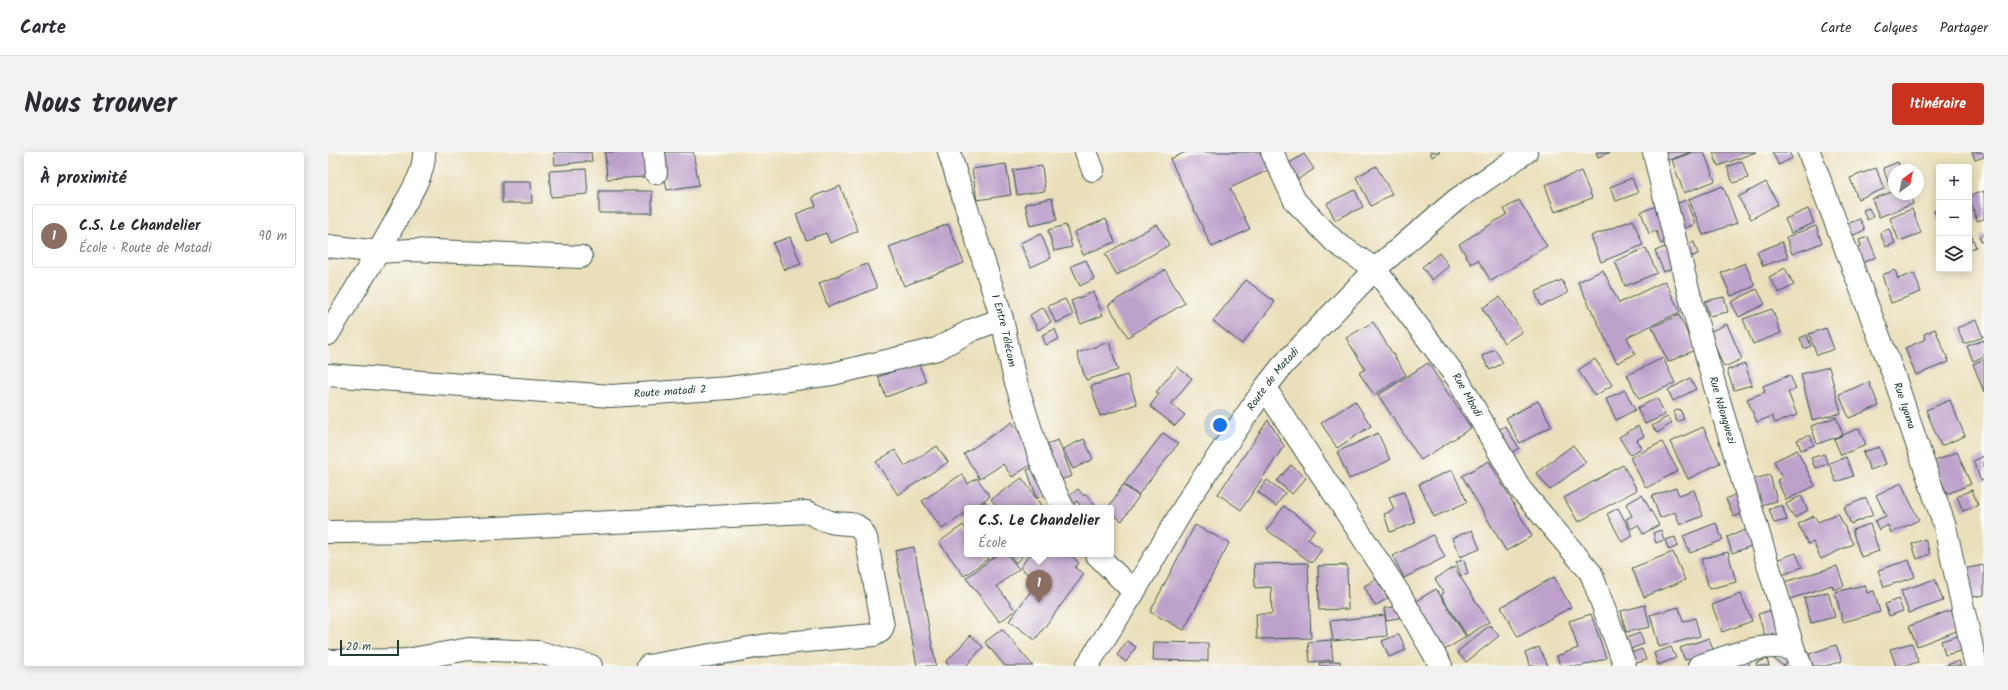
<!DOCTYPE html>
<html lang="fr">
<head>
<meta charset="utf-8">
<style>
	body { margin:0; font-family:Kalam,sans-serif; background:#f2f2f3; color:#2b2b33 }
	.controls { position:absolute; right:12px; top:12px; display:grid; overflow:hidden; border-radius:4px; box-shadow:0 2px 10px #0003 }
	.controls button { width:36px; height:36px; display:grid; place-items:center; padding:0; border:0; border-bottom:1px solid #e1e1e2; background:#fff; color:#2b2b33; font:20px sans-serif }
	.compass { position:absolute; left:1560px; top:12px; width:36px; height:36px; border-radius:50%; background:#fff; box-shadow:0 2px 10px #0003; rotate:33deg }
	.scale { position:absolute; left:12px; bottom:10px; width:59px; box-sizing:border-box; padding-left:4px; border:2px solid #1f3d34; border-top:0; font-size:11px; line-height:14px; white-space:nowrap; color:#1f3d34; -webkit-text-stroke:3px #fdfcf7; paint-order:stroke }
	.you { position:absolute; left:892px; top:273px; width:14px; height:14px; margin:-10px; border:3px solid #fff; border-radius:50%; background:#1a73e8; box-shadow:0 0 0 6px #1a73e833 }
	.badge { display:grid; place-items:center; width:26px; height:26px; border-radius:50%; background:#c8321e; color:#fff; font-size:13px; font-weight:700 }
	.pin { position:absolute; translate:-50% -33px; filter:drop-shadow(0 1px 2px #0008) }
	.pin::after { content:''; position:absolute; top:21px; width:14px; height:12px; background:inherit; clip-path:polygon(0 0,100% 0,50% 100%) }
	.popup { position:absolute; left:636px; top:353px; width:150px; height:52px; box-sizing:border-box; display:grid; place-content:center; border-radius:4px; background:#fff; filter:drop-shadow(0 1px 3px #0005); font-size:13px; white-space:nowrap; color:#7c7c81 }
	.popup b { font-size:15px; color:#2b2b33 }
	.popup::after { content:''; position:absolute; left:50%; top:100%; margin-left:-8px; border:8px solid transparent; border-top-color:#fff }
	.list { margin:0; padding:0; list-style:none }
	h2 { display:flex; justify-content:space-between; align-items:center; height:52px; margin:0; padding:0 16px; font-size:17px }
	h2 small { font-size:13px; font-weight:400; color:#7c7c81 }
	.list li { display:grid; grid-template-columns:26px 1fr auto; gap:12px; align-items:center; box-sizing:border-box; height:64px; margin:0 8px 8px; padding:0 8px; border:1px solid #e1e1e2; border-radius:4px }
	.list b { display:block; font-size:15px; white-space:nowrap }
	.list p { margin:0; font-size:13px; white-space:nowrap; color:#7c7c81 }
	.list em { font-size:13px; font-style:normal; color:#7c7c81 }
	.icon { flex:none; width:22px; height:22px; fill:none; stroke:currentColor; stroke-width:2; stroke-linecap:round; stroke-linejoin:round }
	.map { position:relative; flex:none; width:1656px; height:514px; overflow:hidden; border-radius:4px }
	header { display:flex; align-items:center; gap:24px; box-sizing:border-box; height:56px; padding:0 20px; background:#fff; border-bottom:1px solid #e1e1e2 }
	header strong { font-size:19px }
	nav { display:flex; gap:22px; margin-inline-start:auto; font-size:14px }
	.intro { display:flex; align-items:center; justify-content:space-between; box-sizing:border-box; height:96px; padding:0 24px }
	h1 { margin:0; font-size:28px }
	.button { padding:10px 18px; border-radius:4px; background:#c8321e; color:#fff; font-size:14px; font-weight:700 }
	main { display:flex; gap:24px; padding:0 24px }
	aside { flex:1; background:#fff; border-radius:4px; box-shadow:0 2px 10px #0003 }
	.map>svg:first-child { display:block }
	.building { fill:#bca1cb }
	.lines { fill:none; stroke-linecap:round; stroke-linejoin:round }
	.minor-casing { stroke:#3d5548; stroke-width:24 }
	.highway-casing { stroke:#3d5548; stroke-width:24 }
	.minor { stroke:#fff; stroke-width:22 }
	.highway { stroke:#fff; stroke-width:22 }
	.labels { text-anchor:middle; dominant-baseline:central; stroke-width:3; stroke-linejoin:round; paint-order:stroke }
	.street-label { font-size:11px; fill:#1f3d34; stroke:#fdfcf7 }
</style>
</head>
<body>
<header>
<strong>Carte</strong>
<nav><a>Carte</a><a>Calques</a><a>Partager</a></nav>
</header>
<div class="intro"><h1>Nous trouver</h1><a class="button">Itinéraire</a></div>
<main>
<aside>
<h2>À proximité<small></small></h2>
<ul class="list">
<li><span class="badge" style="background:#8d6e63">1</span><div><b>C.S. Le Chandelier</b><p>École · Route de Matadi</p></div><em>90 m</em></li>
</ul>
</aside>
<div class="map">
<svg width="1656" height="514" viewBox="0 0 1656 514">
	<rect width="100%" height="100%" fill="#fdfcf7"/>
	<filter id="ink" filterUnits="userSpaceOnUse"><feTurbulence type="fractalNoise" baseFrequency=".025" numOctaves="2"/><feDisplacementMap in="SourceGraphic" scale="8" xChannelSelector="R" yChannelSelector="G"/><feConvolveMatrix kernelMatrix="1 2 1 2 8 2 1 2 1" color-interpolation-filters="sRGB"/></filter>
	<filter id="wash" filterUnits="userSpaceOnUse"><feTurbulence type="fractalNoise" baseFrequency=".012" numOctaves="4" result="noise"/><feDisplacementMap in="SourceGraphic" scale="16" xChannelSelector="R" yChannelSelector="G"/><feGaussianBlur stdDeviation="0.9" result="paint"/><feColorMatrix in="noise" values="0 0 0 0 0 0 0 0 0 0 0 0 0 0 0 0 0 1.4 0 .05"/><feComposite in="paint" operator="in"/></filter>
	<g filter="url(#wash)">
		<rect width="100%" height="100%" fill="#e9dfba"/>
		<g id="blocks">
			<!-- building -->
			<path class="building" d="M226,0H263L264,9L227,13Z
				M277,0H316L317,25L279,27Z
				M332,0H365L371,33L339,38Z
				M858,0H937L945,16L902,36L922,77L884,95L842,7Z
				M1102,0H1112L1104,5Z
				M1268,0H1283L1270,5Z
				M1338,0H1363L1335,10L1333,2Z
				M1366,0H1376L1387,29L1356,41L1344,8Z
				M1385,0H1428L1390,14Z
				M1444,0H1461L1464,6L1451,13Z
				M1644,0H1656V5L1647,8Z
				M976,2L986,17L970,27L960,12Z
				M1414,9L1420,26L1405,31L1399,15Z
				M1570,10L1572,18H1566V42H1582L1585,52L1551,65L1544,47L1564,40L1555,16Z
				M678,12L683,43L649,48L644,17Z
				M714,14L717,39L689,43L685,18Z
				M1048,14L1064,42L1043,54L1028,25Z
				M1548,16L1556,37L1530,47L1522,26Z
				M258,17L260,42L223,45L221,19Z
				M1253,19L1264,46L1227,60L1217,33Z
				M1304,26L1310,41L1288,49L1282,35Z
				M174,30H203L204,51H174Z
				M1438,30L1450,52L1423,67L1410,45Z
				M512,34L530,79L502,91L498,81L478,88L468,62L488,54L484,45Z
				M1395,34L1409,71L1375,83L1361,47Z
				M1027,38L1035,55L1007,68L999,51Z
				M271,39H324V61H271Z
				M1656,39V67L1649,69L1641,44Z
				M724,46L729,68L702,74L697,52Z
				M1191,48L1219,94L1163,129L1150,108L1143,112L1131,92L1179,62L1176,57Z
				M1358,48L1367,72L1349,79L1340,55Z
				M1331,53L1344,88L1333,92L1328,79L1321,82L1313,60Z
				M1541,56L1545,65L1539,68L1535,58Z
				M1480,57L1486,71L1463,81L1457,67Z
				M1584,57L1593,81L1571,89L1562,66Z
				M1611,57V71L1606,59Z
				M778,67L787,90L755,103L746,80Z
				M1532,67L1537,78L1523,84L1519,72Z
				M1305,68L1315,93L1273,110L1263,84Z
				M620,72L636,111L576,134L561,95Z
				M829,72L841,93L789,123L777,102Z
				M738,73L744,95L726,99L720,78Z
				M1488,74L1494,91L1464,102L1458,85Z
				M1561,77L1567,91L1558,95L1552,81Z
				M1641,78L1648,95L1641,98Z
				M713,82L723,106L703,115L692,91Z
				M1656,82V91H1654L1651,84Z
				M462,85L473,112L456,118L445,91Z
				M1540,85L1548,105L1529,113L1523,98L1533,94L1531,88Z
				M1366,90L1370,102L1359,106L1355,94Z
				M1454,90L1460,105L1435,114L1429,100Z
				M1345,92L1353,113L1336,120L1327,99Z
				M1318,96L1329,121L1297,134L1287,109Z
				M1111,101L1121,114L1104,128L1094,115Z
				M758,108L766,127L752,134L743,114Z
				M1417,111L1427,134L1403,144L1393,121Z
				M539,112L549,136L500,155L491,131Z
				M1457,116L1466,133L1451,141L1441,125Z
				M837,118L857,151L800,185L780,153Z
				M1275,118L1291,151L1337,129L1352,160L1299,185L1307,202L1289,211L1250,130Z
				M1567,118L1570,127L1586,121L1593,140L1563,151L1554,123Z
				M918,128L947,150L914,192L885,169Z
				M1234,128L1240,141L1213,154L1207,140Z
				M1429,137L1437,152L1411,165L1403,150Z
				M765,140L775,163L753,172L743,149Z
				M1172,145L1194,180L1176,191L1154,156Z
				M1396,145L1400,160L1381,164L1377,149Z
				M737,147L745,163L728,171L720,154Z
				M715,155L723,170L710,178L702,163Z
				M1444,157L1453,181L1425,192L1415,167Z
				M1351,163L1367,198L1340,210L1324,175Z
				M1648,168L1655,185L1636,192L1629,176Z
				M1045,170L1078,223L1046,243L1031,221L1037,217L1018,186Z
				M1399,172L1414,207L1396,215L1381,180Z
				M1498,176L1506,197L1489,203L1481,182Z
				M727,177L731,187L718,193L714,183Z
				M1607,177L1621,210L1588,223L1577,196L1598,187L1596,182Z
				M1479,183L1483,194L1476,197L1472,186Z
				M1656,188V204L1645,209L1639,194Z
				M781,190L790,218L758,228L749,201Z
				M1167,197L1175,211L1162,218L1154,204Z
				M1335,206L1347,231L1311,247L1299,223Z
				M1267,207L1284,233L1267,244L1250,218Z
				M1656,207V240L1645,212Z
				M590,210L598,230L558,245L550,225Z
				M1100,211L1143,276L1093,308L1050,243Z
				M1417,212L1424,233L1406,238L1399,218Z
				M849,215L864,226L843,252L857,263L847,274L822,254L831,242L828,240Z
				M1501,215L1513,261L1484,268L1473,222Z
				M799,223L809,252L772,264L763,234Z
				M1462,223L1468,237L1460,240L1469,263L1447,271L1444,264L1429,270L1419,247L1437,240L1435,234Z
				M1362,226L1368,237L1345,249L1340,238Z
				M1541,230L1551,254L1521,266L1511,242Z
				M1297,238L1307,258L1288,268L1278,247Z
				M1329,246L1337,263L1317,272L1309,256Z
				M1622,248L1637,284L1613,294L1598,258Z
				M1027,249L1043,274L1009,296L993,271Z
				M1210,249L1224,274L1192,291L1178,266Z
				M1352,257L1356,267L1349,270L1345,260Z
				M1339,265L1344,271L1329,281L1324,274Z
				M1508,265L1515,283L1489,292L1483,274Z
				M940,268L956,294L913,358L890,342Z
				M684,270L710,308L684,325L675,312L652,327L636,302Z
				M1177,274L1191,296L1177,304L1164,282Z
				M1310,274L1316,284L1309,288L1314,296L1302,303L1291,285Z
				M1375,275L1392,311L1360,327L1342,290Z
				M1531,276L1538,293L1513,303L1506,287Z
				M835,281L850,292L810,343L796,332Z
				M1050,281L1062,308L1021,327L1009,300Z
				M1482,283L1486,293L1473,298L1469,288Z
				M756,287L765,307L745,317L735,297Z
				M730,288L744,324L729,329L716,293Z
				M1334,290L1350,319L1318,336L1302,306Z
				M1245,293L1258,310L1222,338L1208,321Z
				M609,294L620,310L570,343L548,310L567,298L577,314Z
				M1551,295L1558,312L1542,318L1535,300Z
				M1469,298L1487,334L1458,348L1449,328L1454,326L1446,309Z
				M1629,300L1643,332L1619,342L1605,310Z
				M1496,302L1500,312L1487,316L1483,306Z
				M1656,304V328L1653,329L1645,309Z
				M1518,305L1525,324L1508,330L1501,311Z
				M1161,309L1204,384L1178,399L1134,324Z
				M963,313L978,326L964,342L949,329Z
				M1295,313L1309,338L1250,370L1236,346Z
				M707,315L717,343L709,346L699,318Z
				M1124,318L1139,350L1106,365L1091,332Z
				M634,322L640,332L649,326L662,344L645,356H639V360L614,377L594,349Z
				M1442,323L1449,349L1433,353L1426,327Z
				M694,326L713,353L709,356H670L663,347Z
				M939,328L957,341L948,354L930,340Z
				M1573,331L1591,368L1563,381L1560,373L1551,378L1547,369L1558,364L1548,343Z
				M795,333L811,344L794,369L783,361V356H780Z
				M1348,336L1351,343L1366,338L1375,364L1352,373L1347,360L1332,366L1324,344Z
				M750,337L756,344L758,342L769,356H754L749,349L742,355L736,348Z
				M1644,338L1650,353L1635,359L1629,344Z
				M1076,340L1087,371L1062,380L1056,362L1066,358L1061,345Z
				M1410,341L1419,359L1406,365L1398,347Z
				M1314,343L1331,373L1315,382L1310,373L1303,377L1298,367L1304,364L1298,352Z
				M1473,344L1480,358L1466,366L1458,352Z
				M1538,346L1545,363L1523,372L1516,355Z
				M657,349L662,356H648Z
				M1454,353L1459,368L1446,371L1441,357Z
				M956,354L987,377L980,387L994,397L984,411L939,378Z
				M1290,356L1305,384L1294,390L1279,362Z
				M1510,361L1525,392L1493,407L1485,390L1480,392L1470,372L1486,364L1490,370Z
				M1388,371L1395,388L1362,401L1355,384Z
				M1542,372L1551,399L1533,405L1524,378Z
				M635,373L639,378V402H656L660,407L636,424L611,390Z
				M867,373L901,391L856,478L822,460Z
				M1423,376L1429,392L1404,401L1399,385Z
				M1144,378L1152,397L1132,405L1124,386Z
				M1333,378L1336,388L1328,391L1325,381Z
				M1105,383L1117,405L1076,426L1065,404Z
				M1347,385L1350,394L1341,398L1337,388Z
				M1597,387L1602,402L1589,407L1584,392Z
				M586,395L608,514H589L567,399Z
				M1345,400L1357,428L1316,445L1304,416Z
				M1400,400L1408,430L1381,437L1373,407Z
				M1468,401L1474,415L1454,423L1448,408Z
				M670,402H679L691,417L669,434L687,458L672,470L638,426Z
				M681,402H696L688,411Z
				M702,402H742L751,411L747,416L756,422L707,488L681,469L710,429L692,416Z
				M1136,408L1140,422L1133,424L1128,410Z
				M1581,408L1587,425L1556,435L1550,418Z
				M980,411L983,486L929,487L928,462H944L943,435L927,436L926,412Z
				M1019,413L1020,457L991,458L990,414Z
				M1656,413V443L1635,447L1629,418Z
				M1509,414L1516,434L1506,438L1504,433L1462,447L1456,430Z
				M1126,415L1161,470L1139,484L1113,443L1116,441L1107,427Z
				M1226,425L1243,455L1190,485L1173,455Z
				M1048,427L1060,446L1047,454L1036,434Z
				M1607,427L1615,449L1581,461L1573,439Z
				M1537,433L1539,441L1546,439L1552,460L1515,470L1507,440Z
				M1108,437L1138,485L1110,502L1100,485L1107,481L1088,449Z
				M1500,440L1507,465L1483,471L1476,446Z
				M1413,442L1424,469L1394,480L1384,453Z
				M1570,447L1575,459L1561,464L1557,452Z
				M1317,453L1322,475L1298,480L1293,459Z
				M1070,455L1071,466L1058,468L1056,456Z
				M1351,455L1355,470L1367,466L1372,484L1331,495L1322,463Z
				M1451,456L1457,478L1437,484L1430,462Z
				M1623,458L1631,478L1589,494L1581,474Z
				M1263,462L1278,506L1254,514H1232L1229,504L1250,496L1241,469Z
				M1057,463L1059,484L1005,489L1002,469Z
				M1162,473L1171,484L1138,510L1129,500Z
				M674,477L705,514H677L657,490Z
				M1312,481L1316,492L1294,500L1290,489Z
				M1071,482L1078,498L1061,505L1054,489Z
				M643,483L655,495L638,514H621L618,510Z
				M1633,483L1637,498L1617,503L1613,489Z
				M1381,486L1385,498L1357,508L1352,496Z
				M1003,488L1005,508L982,510L980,490Z
				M799,489L808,495L798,510L789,503Z
				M826,490L880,491V509L825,508Z
				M1584,491L1590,510L1577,514H1568L1562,497Z
				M1508,493L1514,509L1498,514H1485L1481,502Z
				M1211,495L1220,514H1202L1197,501Z
				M1343,495L1348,506L1330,513L1326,501Z
				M1314,497L1318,508L1303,513L1299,502Z
				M1418,506L1422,514H1399Z
				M1444,506H1462L1456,514Z
				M1439,507L1441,514H1429L1428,511Z
				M1012,509V514H992L991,511Z
				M1631,509L1633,514H1616Z"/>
		</g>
	</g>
	<g filter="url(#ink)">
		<use href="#blocks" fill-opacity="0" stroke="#3d5548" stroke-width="1"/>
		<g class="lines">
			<!-- minor casing -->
			<g class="minor-casing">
				<g id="minor">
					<path d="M326,0L328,21"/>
					<path id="s1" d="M621,0L674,167L686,224L713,310L735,356"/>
					<path d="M758,0L765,18"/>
					<path id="s2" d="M944,0L967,49L1008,91L1047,117L1129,226L1193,338L1263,421L1297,514"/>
					<path id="s3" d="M1326,0C1364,168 1416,333 1466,498L1473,514"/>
					<path id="s4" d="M1481,0L1566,224L1617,375L1648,514"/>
					<path d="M0,94L51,100L83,98L253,105"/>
					<path d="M0,182C25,141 51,101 73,59C83,40 97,21 96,0"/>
					<path id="s5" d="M0,223L283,244L401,236L504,222L609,197L644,178L674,167"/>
					<path d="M937,236L1071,441L1113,514"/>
					<path d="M0,380L109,379L479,360C487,363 495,368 503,370C521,375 528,365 538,386L555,474L553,479L546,483L445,492L320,514"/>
					<path d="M768,402L806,440"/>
					<path d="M0,509L78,508L141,497L210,500L263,514"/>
					<path d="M1371,514C1400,505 1435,488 1466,498"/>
				</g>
			</g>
			<!-- highway casing -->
			<g class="highway-casing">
				<g id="highway">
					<path id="s6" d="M759,514L806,440L864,342L937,236L955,213L1047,117L1128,48L1198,0"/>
				</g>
			</g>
			<!-- minor -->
			<use href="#minor" class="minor"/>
			<!-- highway -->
			<use href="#highway" class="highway"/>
		</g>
	</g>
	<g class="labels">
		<!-- street labels -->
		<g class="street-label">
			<text stroke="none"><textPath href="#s1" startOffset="187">1 Entre Télécom</textPath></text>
			<text stroke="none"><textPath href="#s6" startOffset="342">Route de Matadi</textPath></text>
			<text stroke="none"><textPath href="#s5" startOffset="343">Route matadi 2</textPath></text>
			<text stroke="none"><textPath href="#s2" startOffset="316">Rue Mbodi</textPath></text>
			<text stroke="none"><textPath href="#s4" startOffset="271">Rue Iyoma</textPath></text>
			<text stroke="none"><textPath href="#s3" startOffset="267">Rue Ndongwezi</textPath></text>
		</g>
	</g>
</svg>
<div class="controls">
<button>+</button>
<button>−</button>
<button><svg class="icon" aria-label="layers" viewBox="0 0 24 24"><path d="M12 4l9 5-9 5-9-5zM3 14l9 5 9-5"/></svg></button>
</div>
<svg class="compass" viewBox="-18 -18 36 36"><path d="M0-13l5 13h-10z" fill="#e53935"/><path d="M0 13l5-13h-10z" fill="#7c7c81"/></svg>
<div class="scale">20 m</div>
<div class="you"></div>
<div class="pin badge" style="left:711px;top:451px;background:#8d6e63">1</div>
<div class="popup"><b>C.S. Le Chandelier</b>École</div>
</div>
</main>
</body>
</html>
